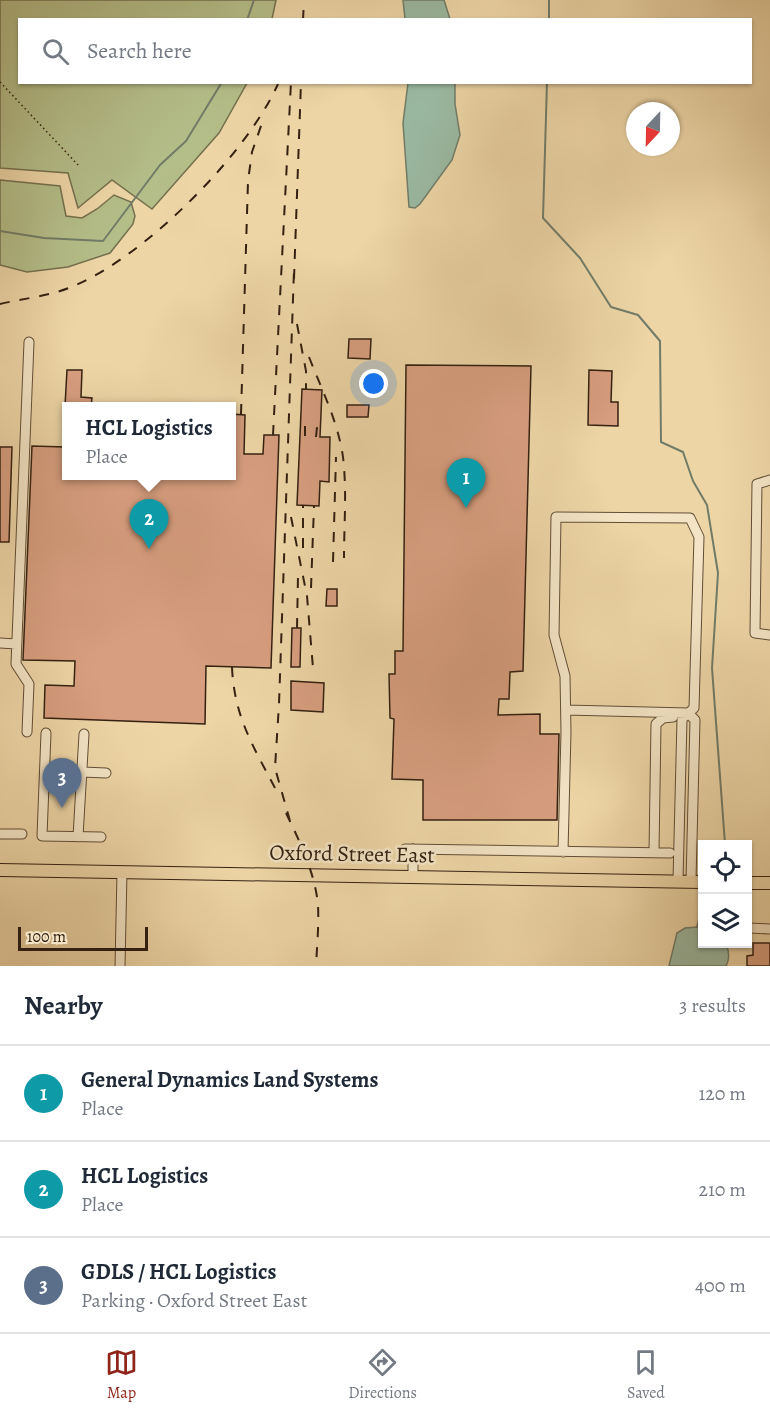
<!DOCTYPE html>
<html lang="en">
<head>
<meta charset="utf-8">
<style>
	body { margin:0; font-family:Alegreya,serif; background:#f2f2f3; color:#1f2937 }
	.controls { position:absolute; right:18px; bottom:18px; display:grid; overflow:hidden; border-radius:0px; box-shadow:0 2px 4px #0004 }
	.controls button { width:54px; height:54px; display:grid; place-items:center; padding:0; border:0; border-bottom:2px solid #e0e1e3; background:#fff; color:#1f2937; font:30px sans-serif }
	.compass { position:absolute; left:626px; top:102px; width:54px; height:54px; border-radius:50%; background:#fff; box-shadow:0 2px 4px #0004; rotate:202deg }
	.scale { position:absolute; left:18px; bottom:15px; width:130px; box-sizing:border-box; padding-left:6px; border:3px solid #342112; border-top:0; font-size:16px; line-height:21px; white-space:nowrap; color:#342112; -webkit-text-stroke:4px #f3e4c5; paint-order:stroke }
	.you { position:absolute; left:374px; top:384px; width:21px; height:21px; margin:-15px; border:4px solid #fff; border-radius:50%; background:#1a73e8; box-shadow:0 0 0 9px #1a73e833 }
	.badge { display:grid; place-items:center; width:39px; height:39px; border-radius:50%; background:#8f2418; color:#fff; font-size:20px; font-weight:700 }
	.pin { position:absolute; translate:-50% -50px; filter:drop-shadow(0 2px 3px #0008) }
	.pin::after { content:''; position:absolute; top:32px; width:21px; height:18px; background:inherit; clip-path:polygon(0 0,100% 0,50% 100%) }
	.popup { position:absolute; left:62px; top:402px; width:174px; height:78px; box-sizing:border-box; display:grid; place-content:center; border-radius:0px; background:#fff; filter:drop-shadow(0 2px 4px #0005); font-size:20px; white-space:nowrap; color:#747a83 }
	.popup b { font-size:22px; color:#1f2937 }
	.popup::after { content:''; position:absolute; left:50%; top:100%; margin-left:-12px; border:12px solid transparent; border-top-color:#fff }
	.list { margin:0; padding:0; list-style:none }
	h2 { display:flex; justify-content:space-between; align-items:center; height:78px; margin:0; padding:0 24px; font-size:26px }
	h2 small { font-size:20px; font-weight:400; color:#747a83 }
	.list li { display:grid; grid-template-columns:39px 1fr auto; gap:18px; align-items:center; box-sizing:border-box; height:96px; padding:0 24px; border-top:2px solid #e0e1e3 }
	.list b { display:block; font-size:22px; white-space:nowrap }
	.list p { margin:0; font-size:20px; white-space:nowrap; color:#747a83 }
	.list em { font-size:20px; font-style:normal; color:#747a83 }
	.icon { flex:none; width:33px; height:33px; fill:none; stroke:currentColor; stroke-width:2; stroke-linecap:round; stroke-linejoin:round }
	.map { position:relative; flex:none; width:770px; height:966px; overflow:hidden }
	.search { position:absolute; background:#fff; box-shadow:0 2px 4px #0004; left:18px; right:18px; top:18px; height:66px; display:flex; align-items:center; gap:15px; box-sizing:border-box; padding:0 21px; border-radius:0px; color:#747a83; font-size:22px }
	.sheet { height:366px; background:#fff }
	nav { display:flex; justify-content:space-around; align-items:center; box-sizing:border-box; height:84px; border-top:2px solid #e0e1e3; background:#fff; font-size:16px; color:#747a83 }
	nav a { display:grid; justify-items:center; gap:3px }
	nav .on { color:#8f2418 }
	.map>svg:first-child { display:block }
	.green { fill:#b4be89; stroke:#74704e; stroke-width:1.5 }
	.water { fill:#9ab9a2; stroke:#717c68; stroke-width:1.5 }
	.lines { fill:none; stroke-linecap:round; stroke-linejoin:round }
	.stream { stroke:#717c68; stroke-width:2 }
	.building { fill:#d79e7f; stroke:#342112; stroke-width:1.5 }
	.minor-casing { stroke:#624e37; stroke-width:11 }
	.major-casing { stroke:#342112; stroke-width:14 }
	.path { stroke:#342112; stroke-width:1.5; stroke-dasharray:1.5 3; stroke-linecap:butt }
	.minor { stroke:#f3e4c5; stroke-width:9 }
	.major { stroke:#edd5a6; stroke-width:12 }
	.rail { stroke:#342112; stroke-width:2; stroke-dasharray:10 10; stroke-linecap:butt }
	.labels { text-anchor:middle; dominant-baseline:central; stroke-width:5; stroke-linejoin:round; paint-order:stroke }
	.street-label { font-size:22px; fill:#342112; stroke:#f3e4c5 }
</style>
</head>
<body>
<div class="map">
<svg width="770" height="966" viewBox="0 0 770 966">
	<rect width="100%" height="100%" fill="#edd5a6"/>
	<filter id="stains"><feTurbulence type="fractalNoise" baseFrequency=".00333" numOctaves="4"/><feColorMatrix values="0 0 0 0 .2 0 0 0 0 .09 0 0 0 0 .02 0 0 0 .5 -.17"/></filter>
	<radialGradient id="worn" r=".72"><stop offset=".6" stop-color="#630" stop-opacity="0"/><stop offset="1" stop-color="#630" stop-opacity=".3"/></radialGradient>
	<!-- green -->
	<path class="green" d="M0,0H276L272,19L20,20V82L247,83L219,133L152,209L112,180L78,208L68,173L0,168Z
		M0,180L60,186L66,216L82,218L97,209L114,195L131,202L135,216L133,224L110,253L68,267L27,272L0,265Z"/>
	<!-- water -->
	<path class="water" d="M403,0H444L450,19H405Z
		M408,83H455V104L460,135L452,160L420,204L415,208L409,207L403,123Z
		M697,927L702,929V944H726C729,951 730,959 726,966H669L677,933L685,928Z"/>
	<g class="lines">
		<!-- stream -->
		<path class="stream" d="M247,20L254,0
			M549,20V0
			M547,82L543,218L580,258L611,307L638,315L660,341L661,442L683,452L693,481L707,505L718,573L712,668L725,844
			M0,231L44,238L103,241L160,165L186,141L222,82
			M697,927L702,908"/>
	</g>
	<!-- building -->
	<path class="building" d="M349,339H371L370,359L348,358Z
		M406,365L531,366L523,671L510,672L509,699H499L498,715L540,714V734H559L557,820H423V780L392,779L394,719L390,718L389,674H395V651H403Z
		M67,370H82L81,397L92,398L91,406H65Z
		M589,370L612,371L611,402H618V426L588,425Z
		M302,389L322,390L320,437H330L329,482L320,481L319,506L297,505Z
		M347,405H369L368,417H347Z
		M231,414L245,415L244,454H263L264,435H279L271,668L206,666L205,724L44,718L45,685L74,686L75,661L23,660L32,446L66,447V476H231Z
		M0,447H12L9,542H0Z
		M327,589H337V606H326Z
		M292,628H301L300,667H291Z
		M291,681L324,683L323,712L291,710Z
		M753,943H770V966H747V956L753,955Z"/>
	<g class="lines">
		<!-- minor casing -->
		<g class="minor-casing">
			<path id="minor" d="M770,480L757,484L755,633L770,635
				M0,643L16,644
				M566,710L688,713L695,720L691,881
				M27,732L29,684L16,664L29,342
				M46,733L42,836L101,837
				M82,772L106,773
				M0,834H22
				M78,837L84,734
				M405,849L670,853
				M413,849V877
				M563,852L566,732L565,676L554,635L556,517L690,518L699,537L694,708L682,719L678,881
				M654,852L656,724L663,718L673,717
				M749,928L770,929
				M120,966L122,872"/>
		</g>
		<!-- major casing -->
		<g class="major-casing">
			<path id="major" d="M0,870L702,882
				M748,883H770"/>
		</g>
		<!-- path -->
		<path class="path" d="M0,82L80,167"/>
		<!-- minor -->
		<use href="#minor" class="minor"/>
		<!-- major -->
		<use href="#major" class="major"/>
		<!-- rail -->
		<path class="rail" d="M303,20L304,0
			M294,279L301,82
			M0,304C25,298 52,296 76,285C147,254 246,155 278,84
			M297,324L306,371V389
			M309,357C322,390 338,422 343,457C347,491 344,525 344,558
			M241,414L248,181L252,152L262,123
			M273,435L291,82
			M305,436V426
			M316,437L317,427
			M291,517L307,596L313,668
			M303,548V505
			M333,562L336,457
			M311,588L314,506
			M297,628L298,575
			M232,667C234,716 253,746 275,788
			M286,813C300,842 315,873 318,905C319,925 317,946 316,966
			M290,821L275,768L279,704L294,270"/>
	</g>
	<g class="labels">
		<!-- street labels -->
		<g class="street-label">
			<text transform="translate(352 854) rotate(1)">Oxford Street East</text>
		</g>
	</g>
	<rect width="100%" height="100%" filter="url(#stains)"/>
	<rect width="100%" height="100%" fill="url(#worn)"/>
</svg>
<div class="controls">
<button><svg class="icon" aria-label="locate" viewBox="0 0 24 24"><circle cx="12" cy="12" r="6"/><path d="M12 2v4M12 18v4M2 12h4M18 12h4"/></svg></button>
<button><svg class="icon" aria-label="layers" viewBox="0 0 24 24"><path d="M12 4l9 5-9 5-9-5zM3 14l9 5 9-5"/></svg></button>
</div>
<svg class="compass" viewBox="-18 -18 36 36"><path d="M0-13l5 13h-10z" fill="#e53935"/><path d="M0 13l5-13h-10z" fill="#747a83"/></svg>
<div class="scale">100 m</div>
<div class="you"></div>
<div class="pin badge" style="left:466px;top:508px;background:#0f9aa8">1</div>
<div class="pin badge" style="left:149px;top:549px;background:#0f9aa8">2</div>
<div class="popup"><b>HCL Logistics</b>Place</div>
<div class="pin badge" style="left:62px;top:808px;background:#5c6f8a">3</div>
<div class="search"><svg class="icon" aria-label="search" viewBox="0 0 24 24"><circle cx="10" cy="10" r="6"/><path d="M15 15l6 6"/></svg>Search here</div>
</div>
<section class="sheet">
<h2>Nearby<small>3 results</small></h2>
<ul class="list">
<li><span class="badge" style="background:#0f9aa8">1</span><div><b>General Dynamics Land Systems</b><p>Place</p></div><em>120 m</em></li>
<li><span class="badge" style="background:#0f9aa8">2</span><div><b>HCL Logistics</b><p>Place</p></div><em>210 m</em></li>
<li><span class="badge" style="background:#5c6f8a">3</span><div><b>GDLS / HCL Logistics</b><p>Parking · Oxford Street East</p></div><em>400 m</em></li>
</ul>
</section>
<nav>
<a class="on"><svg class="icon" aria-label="map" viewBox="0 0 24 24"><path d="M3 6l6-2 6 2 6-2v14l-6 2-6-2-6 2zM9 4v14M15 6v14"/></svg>Map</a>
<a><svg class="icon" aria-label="directions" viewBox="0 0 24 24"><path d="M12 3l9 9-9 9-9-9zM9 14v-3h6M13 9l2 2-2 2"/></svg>Directions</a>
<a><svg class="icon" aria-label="saved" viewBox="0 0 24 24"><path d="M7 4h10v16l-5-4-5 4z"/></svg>Saved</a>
</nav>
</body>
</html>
